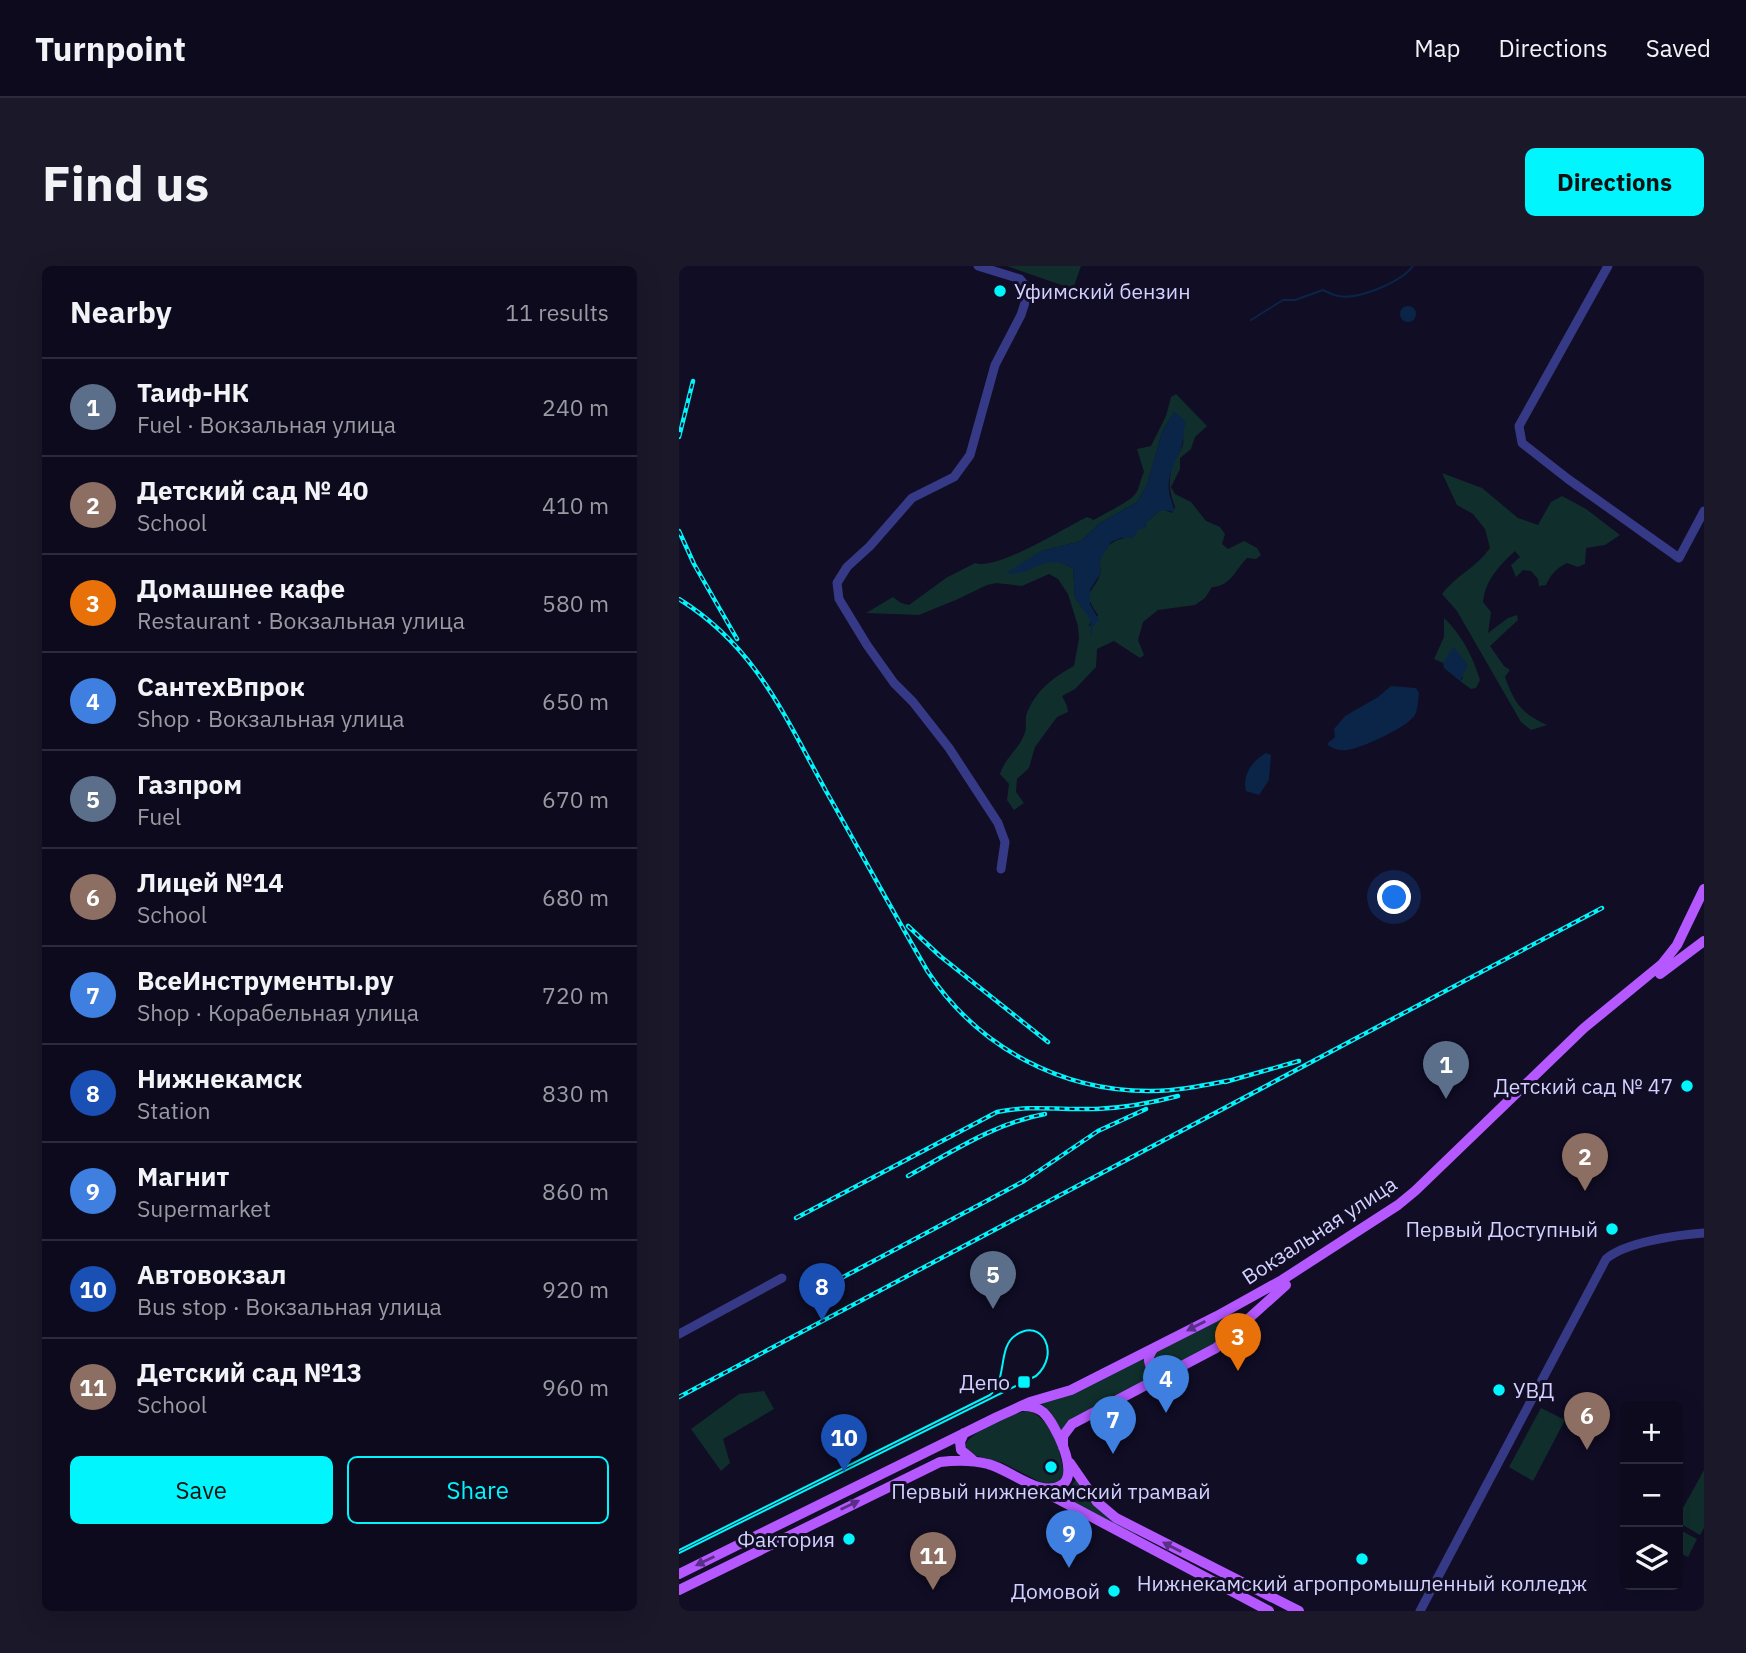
<!DOCTYPE html>
<html lang="en">
<head>
<meta charset="utf-8">
<style>
	body { margin:0; font-family:"IBM Plex Sans",sans-serif; background:#1a1829; color:#f1f3f6 }
	.controls { position:absolute; right:21px; bottom:21px; display:grid; overflow:hidden; border-radius:10px; box-shadow:0 7px 28px #0002 }
	.controls button { width:63px; height:63px; display:grid; place-items:center; padding:0; border:0; border-bottom:2px solid #2c2b3b; background:#0c0a1c; color:#f1f3f6; font:35px sans-serif }
	.you { position:absolute; left:716px; top:632px; width:24px; height:24px; margin:-18px; border:5px solid #fff; border-radius:50%; background:#1a73e8; box-shadow:0 0 0 10px #1a73e833 }
	.badge { display:grid; place-items:center; width:46px; height:46px; border-radius:50%; background:#00f5fc; color:#fff; font-size:23px; font-weight:700 }
	.pin { position:absolute; translate:-50% -58px; filter:drop-shadow(0 2px 4px #0008) }
	.pin::after { content:''; position:absolute; top:37px; width:24px; height:21px; background:inherit; clip-path:polygon(0 0,100% 0,50% 100%) }
	.list { margin:0; padding:0; list-style:none }
	h2 { display:flex; justify-content:space-between; align-items:center; height:91px; margin:0; padding:0 28px; font-size:30px }
	h2 small { font-size:23px; font-weight:400; color:#9a9aa3 }
	.list li { display:grid; grid-template-columns:46px 1fr auto; gap:21px; align-items:center; box-sizing:border-box; height:98px; padding:0 28px; border-top:2px solid #2c2b3b }
	.list b { display:block; font-size:26px; white-space:nowrap }
	.list p { margin:0; font-size:23px; white-space:nowrap; color:#9a9aa3 }
	.list em { font-size:23px; font-style:normal; color:#9a9aa3 }
	.actions { display:flex; gap:14px; padding:21px 28px }
	.actions a { flex:1; padding:16px 0; border:2px solid #00f5fc; border-radius:10px; text-align:center; font-size:24px; color:#00f5fc }
	.actions .main { background:#00f5fc; color:#111 }
	.icon { flex:none; width:38px; height:38px; fill:none; stroke:currentColor; stroke-width:2; stroke-linecap:round; stroke-linejoin:round }
	.map { position:relative; flex:none; width:1025px; height:1345px; overflow:hidden; border-radius:10px }
	header { display:flex; align-items:center; gap:42px; box-sizing:border-box; height:98px; padding:0 35px; background:#0c0a1c; border-bottom:2px solid #2c2b3b }
	header strong { font-size:33px }
	nav { display:flex; gap:38px; margin-inline-start:auto; font-size:24px }
	.intro { display:flex; align-items:center; justify-content:space-between; box-sizing:border-box; height:168px; padding:0 42px }
	h1 { margin:0; font-size:49px }
	.button { padding:18px 32px; border-radius:10px; background:#00f5fc; color:#111; font-size:24px; font-weight:700 }
	main { display:flex; gap:42px; padding:0 42px }
	aside { flex:1; background:#0c0a1c; border-radius:10px; box-shadow:0 7px 28px #0002 }
	.map>svg:first-child { display:block }
	.green { fill:#102f2c; fill-rule:evenodd }
	.water { fill:#0a2548 }
	.lines { fill:none; stroke-linecap:round; stroke-linejoin:round }
	.stream { stroke:#0a2548; stroke-width:2 }
	.minor { stroke:#363986; stroke-width:9 }
	.major { stroke:#b558ff; stroke-width:10 }
	.tram { stroke:#00f5fc; stroke-width:2 }
	.rail-casing { stroke:#00f5fc; stroke-width:4.5 }
	.rail { stroke:#100d25; stroke-width:2; stroke-dasharray:5; stroke-linecap:butt }
	.oneway { fill:#5a2f87 }
	.poi-dot { fill:#00f5fc; stroke:#100d25; stroke-width:2.5 }
	.labels { text-anchor:middle; dominant-baseline:central; stroke-width:6; stroke-linejoin:round; paint-order:stroke }
	.poi-label { font-size:21px; fill:#d3d1ff; stroke:#100d25; text-anchor:end }
	.street-label { font-size:21px; fill:#d3d1ff; stroke:#100d25 }
</style>
</head>
<body>
<header>
<strong>Turnpoint</strong>
<nav><a>Map</a><a>Directions</a><a>Saved</a></nav>
</header>
<div class="intro"><h1>Find us</h1><a class="button">Directions</a></div>
<main>
<aside>
<h2>Nearby<small>11 results</small></h2>
<ul class="list">
<li><span class="badge" style="background:#5c6f8a">1</span><div><b>Таиф-НК</b><p>Fuel · Вокзальная улица</p></div><em>240 m</em></li>
<li><span class="badge" style="background:#8d6e63">2</span><div><b>Детский сад № 40</b><p>School</p></div><em>410 m</em></li>
<li><span class="badge" style="background:#e8710a">3</span><div><b>Домашнее кафе</b><p>Restaurant · Вокзальная улица</p></div><em>580 m</em></li>
<li><span class="badge" style="background:#3f7fe0">4</span><div><b>СантехВпрок</b><p>Shop · Вокзальная улица</p></div><em>650 m</em></li>
<li><span class="badge" style="background:#5c6f8a">5</span><div><b>Газпром</b><p>Fuel</p></div><em>670 m</em></li>
<li><span class="badge" style="background:#8d6e63">6</span><div><b>Лицей №14</b><p>School</p></div><em>680 m</em></li>
<li><span class="badge" style="background:#3f7fe0">7</span><div><b>ВсеИнструменты.ру</b><p>Shop · Корабельная улица</p></div><em>720 m</em></li>
<li><span class="badge" style="background:#1a4fb4">8</span><div><b>Нижнекамск</b><p>Station</p></div><em>830 m</em></li>
<li><span class="badge" style="background:#3f7fe0">9</span><div><b>Магнит</b><p>Supermarket</p></div><em>860 m</em></li>
<li><span class="badge" style="background:#1a4fb4">10</span><div><b>Автовокзал</b><p>Bus stop · Вокзальная улица</p></div><em>920 m</em></li>
<li><span class="badge" style="background:#8d6e63">11</span><div><b>Детский сад №13</b><p>School</p></div><em>960 m</em></li>
</ul>
<div class="actions"><a class="main">Save</a><a>Share</a></div>
</aside>
<div class="map">
<svg width="1025" height="1345" viewBox="0 0 1025 1345">
	<rect width="100%" height="100%" fill="#100d25"/>
	<!-- green -->
	<path class="green" d="M328,0H402L394,23Z
		M497,128L528,160L516,171L512,183L501,192V203L492,221L496,228L512,236L527,255L541,261L546,268L543,278L549,283L565,275L578,282L582,289L577,293L568,292C556,304 552,320 533,321L526,332L516,339L479,344L464,356L459,374L465,389L461,392L435,375L418,383L417,401L396,423L383,430L388,440L389,446L378,451L356,481L350,502L338,513L337,526L345,537L335,544L328,534L330,518L321,508C326,491 341,483 346,466C348,461 346,455 347,450C355,426 373,412 395,400L400,373L399,360L389,328L379,313L370,308L343,320L317,317L308,319L279,333L240,349L187,347L214,331L222,337L230,339L267,312L296,297C318,305 385,262 408,251L415,254C424,248 453,235 457,227C461,221 461,213 465,206L458,183L472,180L487,150L492,131ZM495,146C499,156 506,166 504,178C503,183 498,188 496,193C489,211 489,223 496,241L493,247L484,243C477,246 474,252 466,256L467,261L459,263L454,271C438,272 423,279 421,296C421,298 422,307 421,308C415,328 401,323 419,349L414,360H410L412,353L396,332L394,302L381,296H366L362,285L402,275L421,257L458,236L468,219L483,166Z
		M763,207L803,222L839,252L859,259L872,236L883,230L907,243L941,269L926,279L907,282L906,298L899,301L888,297C879,301 871,309 867,319L860,320L859,313L852,305L844,304L837,311L832,299L841,291L836,285C821,299 806,314 804,336L812,346L809,367L829,352L838,349L839,354L811,380L825,400L831,404L826,411C836,438 842,447 868,459L852,464L842,456L778,345L763,328C776,310 798,301 811,282L806,263L794,248L778,239Z
		M765,352C783,369 794,391 801,414L797,422L792,423L781,415L784,412L770,390L764,397L755,393L765,371Z
		M541,1054H548C551,1058 553,1059 550,1064C544,1078 462,1127 477,1086Z
		M466,1091L475,1110L382,1167L371,1145L361,1137Z
		M85,1125L95,1143L44,1173L51,1197L42,1205L12,1163L60,1128Z
		M862,1142L886,1154L854,1215L830,1201Z
		M350,1145C373,1153 382,1186 385,1208L380,1215L372,1218L363,1217L324,1197L291,1188L286,1179C290,1167 336,1145 350,1145Z
		M1025,1204V1262L1021,1269L999,1256V1251Z
		M397,1213C410,1240 431,1253 457,1267L456,1269L380,1230L391,1222Z
		M999,1263L1018,1273L1009,1291L999,1286Z"/>
	<!-- water -->
	<path class="water" d="M721 48a8 8 0 1 1 16 0a8 8 0 1 1-16 0Z
		M495,146L507,155C504,164 505,174 502,182C497,195 488,209 490,224C490,232 495,238 495,246C492,246 489,244 486,244C479,243 473,253 466,256L467,262L460,263L454,272H442L432,276L421,294V308L411,324V338L420,354L414,360L412,372L411,353L396,332L394,302C361,285 355,312 327,307L362,285L402,275L421,257L458,236L468,219L483,166Z
		M775,381L789,399L781,415L765,402L764,397L772,384Z
		M712,420L737,422L740,427C739,434 739,443 736,449C729,461 683,482 668,484C661,485 653,483 648,478L656,471L655,463L666,450L699,431Z
		M587,487L592,489L590,514L580,529L567,525C563,509 573,495 587,487Z"/>
	<g class="lines">
		<!-- stream -->
		<path class="stream" d="M572,54L604,34H616L644,24C648,26 654,29 659,30C680,34 722,16 734,0"/>
		<!-- minor -->
		<path class="minor" d="M299,0L341,13L350,24L342,49L316,99L291,189L275,211L233,232L191,280L168,301L158,317L160,333L188,379L215,417L234,436L270,482L319,557L326,576L322,603
			M929,0L840,160L843,177L889,213L1000,292L1025,245
			M0,1068L103,1012
			M741,1345L927,993C946,976 999,969 1025,967"/>
		<!-- major -->
		<path class="major" d="M981,708L1025,675
			M475,1082C467,1091 469,1101 478,1107H488
			M285,1167L281,1176L282,1184L294,1194
			M384,1181V1170L393,1158L537,1082L607,1019
			M391,1197L418,1236L437,1252L620,1345
			M362,1224L590,1345
			M0,1308L318,1151L351,1136L392,1124L538,1050L603,1014L719,939L736,925L905,762L983,698L998,679L1025,623
			M0,1324L261,1196C277,1194 294,1194 309,1198C331,1203 362,1234 384,1218C400,1206 376,1157 364,1146C358,1141 352,1140 344,1140"/>
		<!-- tram -->
		<path class="tram" d="M0,1284L311,1129C329,1114 318,1081 337,1069C363,1051 382,1088 357,1110L0,1287"/>
		<!-- rail casing -->
		<g class="rail-casing">
			<path id="rail" d="M0,171L14,115
				M0,265L15,298L58,373
				M0,333C77,381 105,449 147,525C181,585 214,646 249,706C299,781 382,826 473,825C500,825 527,819 553,814
				M229,660L261,690L369,776
				M546,816L620,795
				M229,910C273,886 316,857 366,848
				M117,952L318,846C351,839 383,844 417,843C445,842 472,837 499,830
				M153,1017L345,915L419,865L467,843
				M0,1131L923,642"/>
		</g>
		<!-- rail -->
		<use href="#rail" class="rail"/>
	</g>
	<!-- one-way arrows -->
	<defs><path id="oneway-solid" d="M-6-.8H1V-3.2L6.5 0L1 3.2V.8H-6Z" transform="scale(1.75)"/></defs>
	<g class="oneway">
		<use href="#oneway-solid" transform="translate(517 1060) rotate(153)"/>
		<use href="#oneway-solid" transform="translate(171 1239) rotate(-26)"/>
		<use href="#oneway-solid" transform="translate(493 1281) rotate(-153)"/>
		<use href="#oneway-solid" transform="translate(26 1295) rotate(154)"/>
	</g>
	<!-- markers -->
	<g class="poi-dot">
		<circle cx="321" cy="25" r="7"/>
		<circle cx="1008" cy="820" r="7"/>
		<circle cx="933" cy="963" r="7"/>
		<rect x="338" y="1109" width="14" height="14" rx="3.5"/>
		<circle cx="820" cy="1124" r="7"/>
		<circle cx="372" cy="1201" r="7"/>
		<circle cx="170" cy="1273" r="7"/>
		<circle cx="683" cy="1293" r="7"/>
		<circle cx="435" cy="1325" r="7"/>
	</g>
	<g class="labels">
		<!-- poi labels -->
		<g class="poi-label">
			<text x="335" y="25" text-anchor="start">Уфимский бензин</text>
			<text x="994" y="820">Детский сад № 47</text>
			<text x="919" y="963">Первый Доступный</text>
			<text x="331" y="1116">Депо</text>
			<text x="834" y="1124" text-anchor="start">УВД</text>
			<text x="372" y="1225" text-anchor="middle">Первый нижнекамский трамвай</text>
			<text x="156" y="1273">Фактория</text>
			<text x="683" y="1317" text-anchor="middle">Нижнекамский агропромышленный колледж</text>
			<text x="421" y="1325">Домовой</text>
		</g>
		<!-- street labels -->
		<g class="street-label">
			<text transform="translate(640 964) rotate(-33)">Вокзальная улица</text>
		</g>
	</g>
</svg>
<div class="controls">
<button>+</button>
<button>−</button>
<button><svg class="icon" aria-label="layers" viewBox="0 0 24 24"><path d="M12 4l9 5-9 5-9-5zM3 14l9 5 9-5"/></svg></button>
</div>
<div class="you"></div>
<div class="pin badge" style="left:767px;top:833px;background:#5c6f8a">1</div>
<div class="pin badge" style="left:906px;top:925px;background:#8d6e63">2</div>
<div class="pin badge" style="left:559px;top:1105px;background:#e8710a">3</div>
<div class="pin badge" style="left:487px;top:1147px;background:#3f7fe0">4</div>
<div class="pin badge" style="left:314px;top:1043px;background:#5c6f8a">5</div>
<div class="pin badge" style="left:908px;top:1184px;background:#8d6e63">6</div>
<div class="pin badge" style="left:434px;top:1188px;background:#3f7fe0">7</div>
<div class="pin badge" style="left:143px;top:1055px;background:#1a4fb4">8</div>
<div class="pin badge" style="left:390px;top:1302px;background:#3f7fe0">9</div>
<div class="pin badge" style="left:165px;top:1206px;background:#1a4fb4">10</div>
<div class="pin badge" style="left:254px;top:1324px;background:#8d6e63">11</div>
</div>
</main>
</body>
</html>
